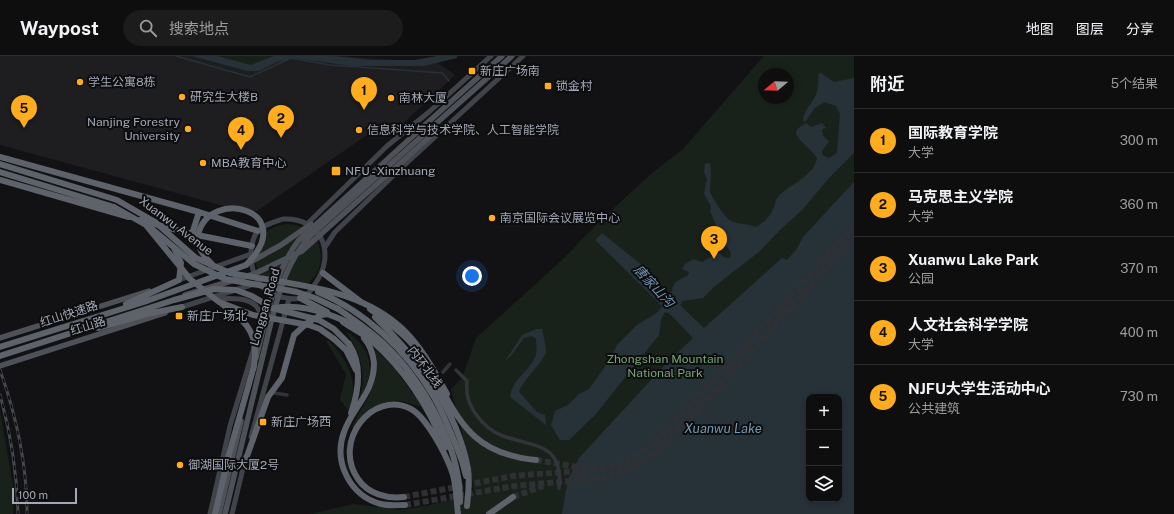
<!DOCTYPE html>
<html lang="zh">
<head>
<meta charset="utf-8">
<style>
	body { margin:0; font-family:"Public Sans","Noto Sans SC",sans-serif; background:#1c1c1d; color:#f1f3f6 }
	.controls { position:absolute; right:12px; bottom:12px; display:grid; overflow:hidden; border-radius:8px; box-shadow:0 2px 6px #0003 }
	.controls button { width:36px; height:36px; display:grid; place-items:center; padding:0; border:0; border-bottom:1px solid #2e2e2f; background:#0e0e0f; color:#f1f3f6; font:20px sans-serif }
	.compass { position:absolute; left:758px; top:12px; width:36px; height:36px; border-radius:50%; background:#0e0e0f; box-shadow:0 2px 6px #0003; rotate:251deg }
	.scale { position:absolute; left:12px; bottom:10px; width:65px; box-sizing:border-box; padding-left:4px; border:2px solid #a2a8b6; border-top:0; font-size:11px; line-height:14px; white-space:nowrap; color:#a2a8b6; -webkit-text-stroke:3px #0d0d0e; paint-order:stroke }
	.you { position:absolute; left:472px; top:220px; width:14px; height:14px; margin:-10px; border:3px solid #fff; border-radius:50%; background:#1a73e8; box-shadow:0 0 0 6px #1a73e833 }
	.badge { display:grid; place-items:center; width:26px; height:26px; border-radius:50%; background:#ffac1e; color:#111; font-size:13px; font-weight:700 }
	.pin { position:absolute; translate:-50% -33px; filter:drop-shadow(0 1px 2px #0008) }
	.pin::after { content:''; position:absolute; top:21px; width:14px; height:12px; background:inherit; clip-path:polygon(0 0,100% 0,50% 100%) }
	.list { margin:0; padding:0; list-style:none }
	h2 { display:flex; justify-content:space-between; align-items:center; height:52px; margin:0; padding:0 16px; font-size:17px }
	h2 small { font-size:13px; font-weight:400; color:#9b9c9e }
	.list li { display:grid; grid-template-columns:26px 1fr auto; gap:12px; align-items:center; box-sizing:border-box; height:64px; padding:0 16px; border-top:1px solid #2e2e2f }
	.list b { display:block; font-size:15px; white-space:nowrap }
	.list p { margin:0; font-size:13px; white-space:nowrap; color:#9b9c9e }
	.list em { font-size:13px; font-style:normal; color:#9b9c9e }
	.icon { flex:none; width:22px; height:22px; fill:none; stroke:currentColor; stroke-width:2; stroke-linecap:round; stroke-linejoin:round }
	.map { position:relative; flex:none; width:854px; height:458px; overflow:hidden }
	header { display:flex; align-items:center; gap:24px; box-sizing:border-box; height:56px; padding:0 20px; background:#0e0e0f; border-bottom:1px solid #2e2e2f }
	header strong { font-size:19px }
	nav { display:flex; gap:22px; margin-inline-start:auto; font-size:14px }
	.search { width:280px; height:36px; background:#1c1c1d; display:flex; align-items:center; gap:10px; box-sizing:border-box; padding:0 14px; border-radius:22px; color:#9b9c9e; font-size:15px }
	main { display:flex }
	aside { flex:1; background:#0e0e0f }
	.map>svg:first-child { display:block }
	.built { fill:#1e1e21 }
	.green { fill:#19221a; fill-rule:evenodd }
	.water { fill:#273138; fill-rule:evenodd }
	.lines { fill:none; stroke-linecap:round; stroke-linejoin:round }
	.stream { stroke:#273138; stroke-width:1.5 }
	.highway-tunnel { stroke:#2f3034; stroke-width:6; stroke-dasharray:6 3; stroke-linecap:butt }
	.street { stroke:#323439; stroke-width:3.5 }
	.secondary { stroke:#404349; stroke-width:5 }
	.primary { stroke:#4e5158; stroke-width:5.5 }
	.highway { stroke:#5e626a; stroke-width:6 }
	.rail-casing { stroke:#45484e; stroke-width:3 }
	.rail { stroke:#0d0d0e; stroke-width:1.5; stroke-dasharray:4.5; stroke-linecap:butt }
	.primary-bridge { stroke:#4e5158; stroke-width:5.5 }
	.highway-bridge { stroke:#5e626a; stroke-width:6 }
	.poi-dot { fill:#ffac1e; stroke:#0d0d0e; stroke-width:1.5 }
	.labels { text-anchor:middle; dominant-baseline:central; stroke-width:4; stroke-linejoin:round; paint-order:stroke }
	.poi-label { font-size:12px; fill:#a2a8b6; stroke:#0d0d0e; text-anchor:start }
	.street-label { font-size:12px; fill:#a2a8b6; stroke:#0d0d0e }
	.park-label { font-size:12px; fill:#76a378; stroke:#0d0d0e }
	.water-label { font-size:13px; font-style:italic; fill:#7499b5; stroke:#0d0d0e }
</style>
</head>
<body>
<header>
<strong>Waypost</strong>
<div class="search"><svg class="icon" aria-label="search" viewBox="0 0 24 24"><circle cx="10" cy="10" r="6"/><path d="M15 15l6 6"/></svg>搜索地点</div>
<nav><a>地图</a><a>图层</a><a>分享</a></nav>
</header>
<main>
<div class="map">
<svg width="854" height="458" viewBox="0 0 854 458">
	<rect width="100%" height="100%" fill="#121214"/>
	<!-- built -->
	<path class="built" d="M0,0H341L438,7L455,19L392,78L383,68L257,155L224,150L0,89Z"/>
	<!-- green -->
	<path class="green" d="M211,0H266L271,8L249,15L213,7Z
		M764,0H854V458H310L354,448L400,454L430,449L474,437L469,404L451,333L462,322L476,282L560,206L601,164L652,117L683,93ZM764,18H788V42H764ZM809,341H839V443H809Z
		M255 201a33 33 0 1 1 66 0a33 33 0 1 1-66 0Z
		M346,276C351,277 356,283 360,287C376,306 370,327 358,345C368,322 361,296 346,276Z
		M326,285H329C347,303 361,327 348,354L340,344L346,318Z
		M376,294L395,313L422,350C417,351 408,346 401,345C382,343 362,355 354,372L352,371L353,369C366,341 382,330 374,295Z
		M0,355L14,435L13,458H0Z"/>
	<!-- water -->
	<path class="water" d="M192,0H217L251,9L274,0H333L370,4H415L437,0H457V2L424,10H351L295,2L277,6L259,15H247Z
		M821,17L834,26L854,22V97L829,122L803,153L779,175L760,195L715,230L703,242L683,245L680,249L704,272L782,202L787,204L796,194L803,181L854,126V458H562L568,423L579,402L663,311L693,282L670,258L665,256L661,263L659,279L595,359L569,384H560L551,369L555,355L568,349L579,338L589,333L609,305L617,289L637,269L658,256L662,250L595,184L602,177L643,210L667,238L672,235C674,223 680,225 688,219L689,216L682,213L685,208L693,203L702,206L719,196L723,201L730,202L731,196L724,188L710,155L711,150L704,138L707,123L704,116L705,108L710,107C712,116 710,125 710,135C711,141 726,163 731,165C738,168 748,168 756,171C763,167 770,161 773,153C775,149 775,144 778,141C789,128 814,121 817,102C811,93 802,88 796,78L797,73L806,67L811,71L822,67L827,73L824,72L822,74L823,80L829,85L822,95V99L829,102L837,97L840,58L836,50L824,46L814,53L806,65H803C805,47 821,46 818,18ZM809,341H839V443H809Z
		M537,273H542C544,280 545,288 546,295C546,303 525,322 519,335L520,337L537,356L545,359L546,369L510,341C512,323 531,314 536,299C537,294 536,288 536,283L532,280L524,282L511,300L505,305L522,279Z"/>
	<g class="lines">
		<!-- stream -->
		<path class="stream" d="M176,0L250,21L291,2L330,9L442,17L449,25"/>
		<!-- highway-tunnel -->
		<path class="highway-tunnel" d="M536,404L584,412
			M404,441L513,420L601,413L619,409L647,392L700,339L854,170
			M513,441L543,430
			M405,449L514,430L604,422L623,416L652,399L704,348L854,182"/>
		<!-- street -->
		<path class="street" d="M456,314L467,325C466,338 468,346 475,357C482,367 491,376 503,380C534,391 564,387 559,432
			M443,316L450,308
			M274,337L287,339"/>
		<!-- secondary -->
		<path class="secondary" d="M283,163C321,161 337,197 315,228C312,234 306,241 300,242C294,244 287,242 281,241C259,236 250,217 251,195C252,188 253,180 258,175C265,168 274,166 283,163Z
			M306,169L387,90L429,56L491,0
			M325,191L335,176L397,116L523,0
			M179,224L251,198
			M217,243C234,242 261,240 261,264
			M182,251L254,228
			M251,381L289,243
			M210,458L230,370L264,259
			M232,458L246,400"/>
		<!-- primary -->
		<path class="primary" d="M426,68L502,0
			M431,72L512,0
			M0,282L149,235
			M256,302L261,281
			M0,310L165,257
			M219,458L241,365
			M225,458L270,270"/>
		<!-- highway -->
		<path class="highway" d="M0,101L199,156L258,175
			M0,108L117,144L155,166
			M0,116L114,151
			M0,124L129,161
			M140,164L192,178L252,190
			M192,178L199,156
			M323,217L361,246
			M300,242L327,256
			M126,248L179,224L181,207L174,192
			M222,248L237,260
			M338,253C354,264 369,274 383,287C422,323 461,391 460,446
			M370,253C384,264 400,274 412,288C456,341 453,396 536,404
			M375,261C418,303 457,353 468,413C470,425 468,439 467,450
			M343,266C353,273 364,278 372,285C405,314 429,351 445,392
			M98,272L147,258L182,251
			M364,282C370,289 373,298 374,307C374,338 353,350 344,376C333,406 350,440 381,448C389,450 397,449 405,449
			M334,283L346,294L356,314
			M349,288C363,309 359,334 351,357
			M0,291L144,246L246,209
			M0,300L174,244
			M433,313L447,338
			M246,403L268,341L282,322L294,279L307,267L321,259L328,258
			M462,405L466,420
			M404,441C387,443 368,438 358,423C332,386 372,333 411,353C426,361 445,397 451,413C457,427 456,444 458,458
			M215,458L229,398L254,310
			M489,458L513,441"/>
		<!-- rail casing -->
		<g class="rail-casing">
			<path id="rail" d="M0,314C16,359 27,410 27,458
				M0,339C11,378 17,418 18,458"/>
		</g>
		<!-- rail -->
		<use href="#rail" class="rail"/>
		<!-- primary-bridge -->
		<path class="primary-bridge" d="M247,208L281,189L311,168
			M185,239L254,218L302,195L434,77
			M270,270C279,237 286,207 309,181L431,72
			M261,281C270,247 277,214 298,185L426,68"/>
		<!-- highway-bridge -->
		<path class="highway-bridge" d="M114,151L146,169L190,223L219,246L253,259L309,269L320,273L334,283
			M155,166L196,202L230,217C286,228 352,230 397,268C412,280 423,296 433,313
			M152,173L194,208L225,223L297,236L315,242L338,253
			M212,208C204,201 196,190 198,179C209,130 301,154 246,209
			M318,236C365,255 407,295 432,338C445,359 453,382 462,405
			M174,244L214,233L236,234L252,240L272,252L319,264L334,273L349,288
			M275,252C309,246 345,264 373,279
			M237,260C254,273 257,289 254,310"/>
	</g>
	<!-- markers -->
	<g class="poi-dot">
		<rect x="468" y="11" width="8" height="8" rx="2"/>
		<circle cx="80" cy="26" r="4"/>
		<rect x="544" y="26" width="8" height="8" rx="2"/>
		<circle cx="182" cy="41" r="4"/>
		<circle cx="391" cy="42" r="4"/>
		<circle cx="188" cy="73" r="4"/>
		<circle cx="359" cy="74" r="4"/>
		<circle cx="203" cy="107" r="4"/>
		<rect x="331" y="110" width="10" height="10" rx="2"/>
		<circle cx="492" cy="162" r="4"/>
		<rect x="175" y="256" width="8" height="8" rx="2"/>
		<rect x="259" y="362" width="8" height="8" rx="2"/>
		<circle cx="180" cy="409" r="4"/>
	</g>
	<g class="labels">
		<!-- poi labels -->
		<g class="poi-label">
			<text x="480" y="15">新庄广场南</text>
			<text x="88" y="26">学生公寓8栋</text>
			<text x="556" y="30">锁金村</text>
			<text x="190" y="41">研究生大楼B</text>
			<text x="399" y="42">南林大厦</text>
			<text x="180" y="66" text-anchor="end">Nanjing Forestry<tspan x="180" dy="14">University</tspan></text>
			<text x="367" y="74">信息科学与技术学院、人工智能学院</text>
			<text x="211" y="107">MBA教育中心</text>
			<text x="345" y="115">NFU - Xinzhuang</text>
			<text x="500" y="162">南京国际会议展览中心</text>
			<text x="187" y="260">新庄广场北</text>
			<text x="271" y="366">新庄广场西</text>
			<text x="188" y="409">御湖国际大厦2号</text>
		</g>
		<!-- street labels -->
		<g class="street-label">
			<text transform="translate(176 170) rotate(37)">Xuanwu Avenue</text>
			<text transform="translate(265 251) rotate(-74)">Longpan Road</text>
			<text transform="translate(69 258) rotate(-18)">红山快速路</text>
			<text transform="translate(88 270) rotate(-18)">红山路</text>
			<text transform="translate(425 311) rotate(53)">内环北线</text>
		</g>
		<!-- park labels -->
		<g class="park-label">
			<text x="665" y="303">Zhongshan Mountain<tspan x="665" dy="14">National Park</tspan></text>
		</g>
		<!-- water labels -->
		<g class="water-label">
			<text transform="translate(654 230) rotate(47)">唐家山沟</text>
			<text x="723" y="372">Xuanwu Lake</text>
		</g>
	</g>
</svg>
<div class="controls">
<button>+</button>
<button>−</button>
<button><svg class="icon" aria-label="layers" viewBox="0 0 24 24"><path d="M12 4l9 5-9 5-9-5zM3 14l9 5 9-5"/></svg></button>
</div>
<svg class="compass" viewBox="-18 -18 36 36"><path d="M0-13l5 13h-10z" fill="#e53935"/><path d="M0 13l5-13h-10z" fill="#9b9c9e"/></svg>
<div class="scale">100 m</div>
<div class="you"></div>
<div class="pin badge" style="left:364px;top:54px">1</div>
<div class="pin badge" style="left:281px;top:82px">2</div>
<div class="pin badge" style="left:714px;top:203px">3</div>
<div class="pin badge" style="left:241px;top:94px">4</div>
<div class="pin badge" style="left:24px;top:72px">5</div>
</div>
<aside>
<h2>附近<small>5个结果</small></h2>
<ul class="list">
<li><span class="badge">1</span><div><b>国际教育学院</b><p>大学</p></div><em>300 m</em></li>
<li><span class="badge">2</span><div><b>马克思主义学院</b><p>大学</p></div><em>360 m</em></li>
<li><span class="badge">3</span><div><b>Xuanwu Lake Park</b><p>公园</p></div><em>370 m</em></li>
<li><span class="badge">4</span><div><b>人文社会科学学院</b><p>大学</p></div><em>400 m</em></li>
<li><span class="badge">5</span><div><b>NJFU大学生活动中心</b><p>公共建筑</p></div><em>730 m</em></li>
</ul>
</aside>
</main>
</body>
</html>
